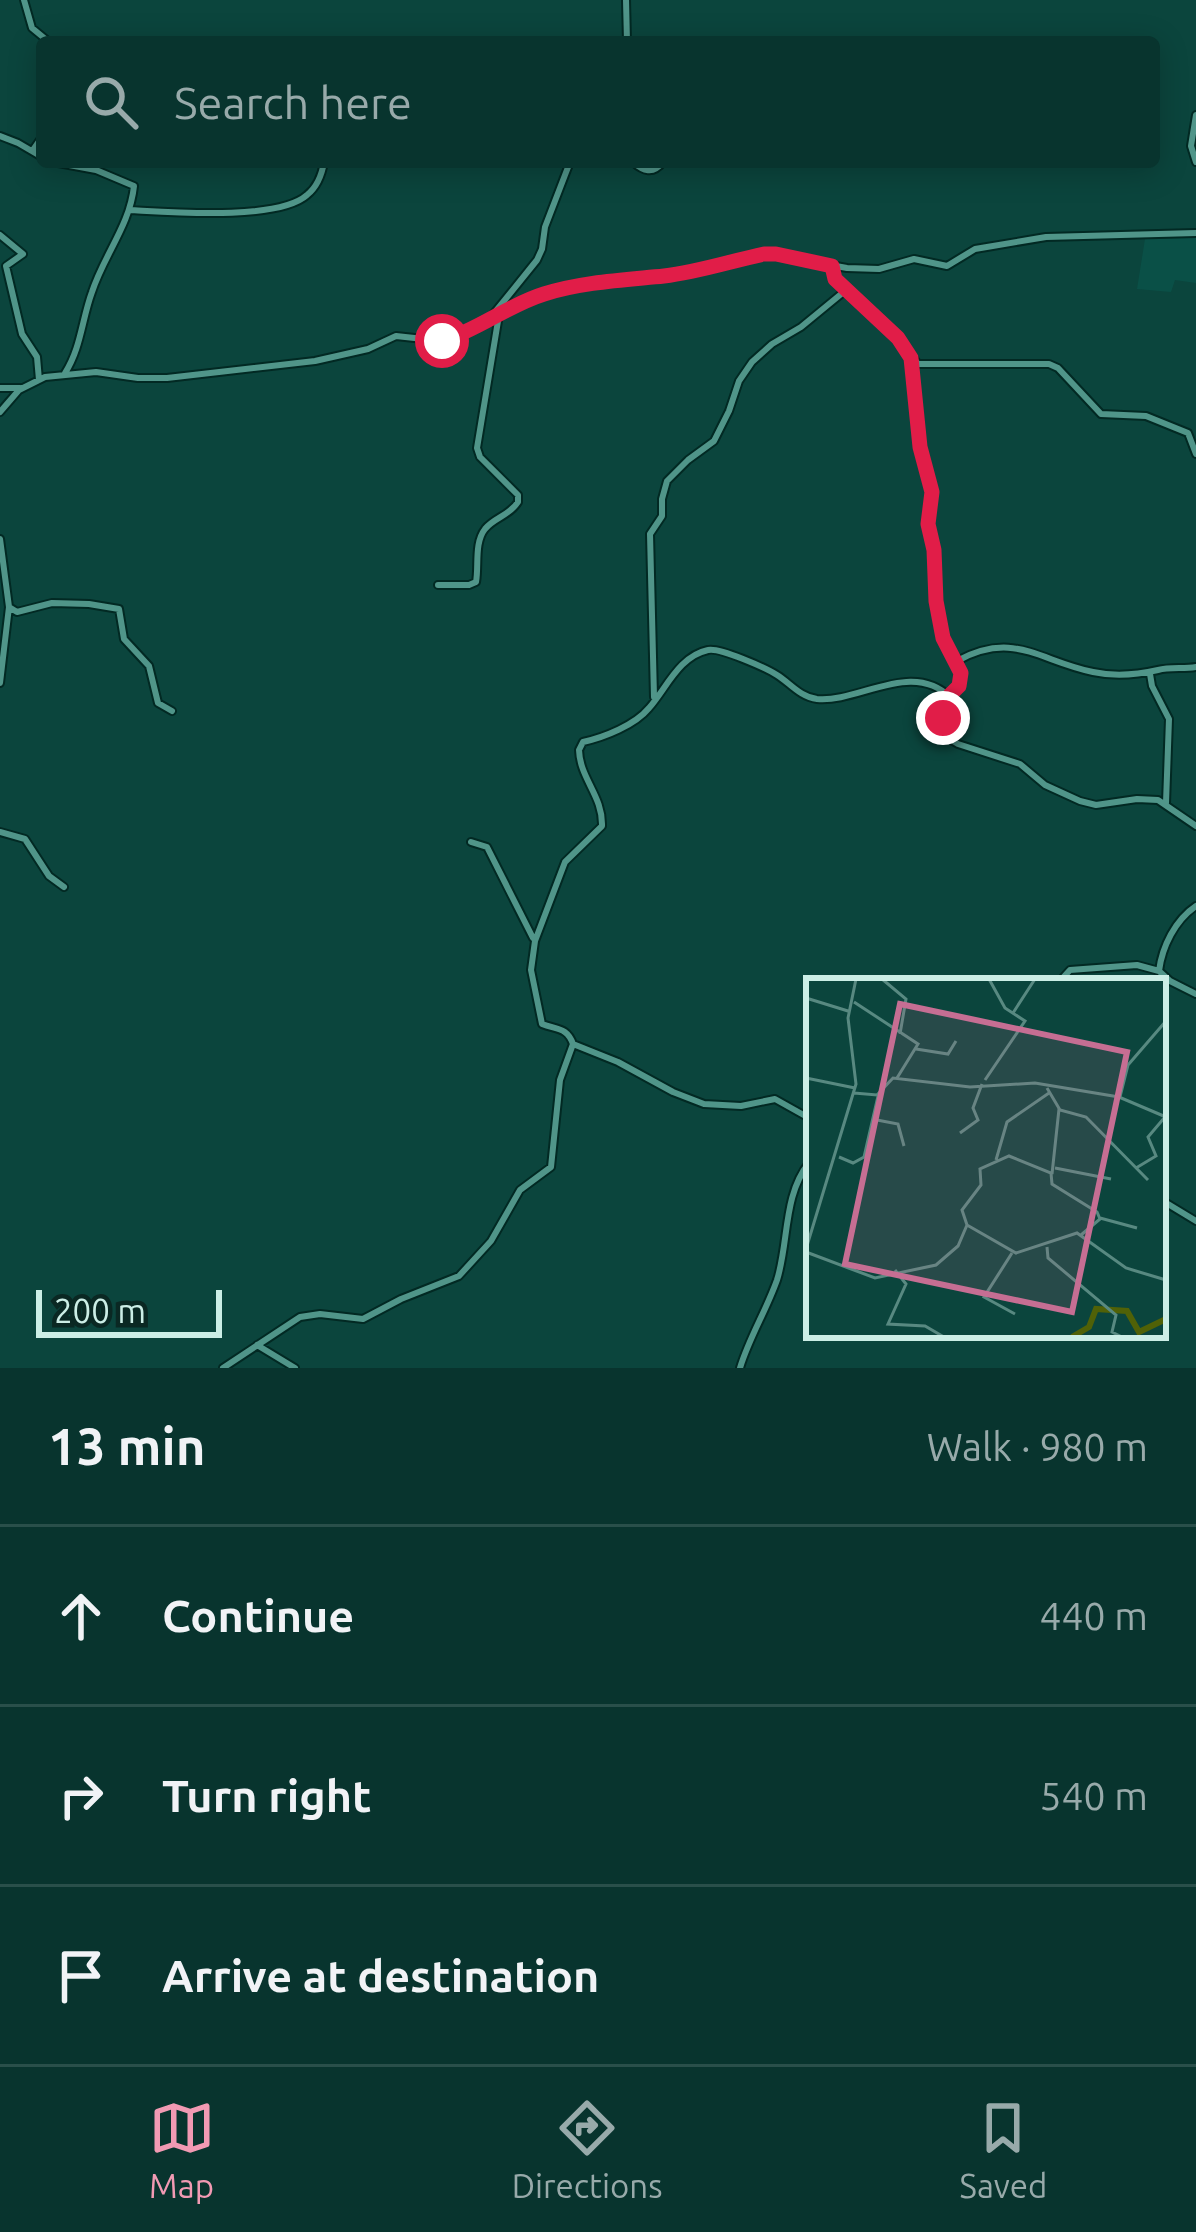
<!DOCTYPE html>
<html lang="en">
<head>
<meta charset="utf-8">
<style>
	body { margin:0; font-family:Ubuntu,sans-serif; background:#113c36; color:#f1f3f6 }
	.scale { position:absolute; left:36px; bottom:30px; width:186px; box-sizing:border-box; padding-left:12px; border:6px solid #cceee6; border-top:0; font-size:33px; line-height:42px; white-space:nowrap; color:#cceee6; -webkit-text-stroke:9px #0a2823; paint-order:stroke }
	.stop { position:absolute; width:36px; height:36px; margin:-27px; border:9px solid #e11d48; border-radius:50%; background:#fff }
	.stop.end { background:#e11d48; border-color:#fff; box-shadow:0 3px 12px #0008 }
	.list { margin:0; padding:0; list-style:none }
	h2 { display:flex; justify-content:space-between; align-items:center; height:156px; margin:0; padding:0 48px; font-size:51px }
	h2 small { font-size:39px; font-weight:400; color:#98aaaa }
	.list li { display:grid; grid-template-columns:78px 1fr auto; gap:36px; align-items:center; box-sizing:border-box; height:180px; padding:0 48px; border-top:3px solid #294f4a }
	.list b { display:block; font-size:45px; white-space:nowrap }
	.list em { font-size:39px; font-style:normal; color:#98aaaa }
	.icon { flex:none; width:66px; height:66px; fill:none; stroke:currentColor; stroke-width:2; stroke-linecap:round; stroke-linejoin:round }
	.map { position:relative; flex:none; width:1196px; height:1368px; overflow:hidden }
	.search { position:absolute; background:#08342e; box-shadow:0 6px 30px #0003; left:36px; right:36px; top:36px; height:132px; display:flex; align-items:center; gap:30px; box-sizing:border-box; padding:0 42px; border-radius:12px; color:#98aaaa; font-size:45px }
	.sheet { height:696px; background:#08342e }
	nav { display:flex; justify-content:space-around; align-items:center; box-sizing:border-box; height:168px; border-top:3px solid #294f4a; background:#08342e; font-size:33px; color:#98aaaa }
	nav a { display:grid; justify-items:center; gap:6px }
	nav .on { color:#f19ab3 }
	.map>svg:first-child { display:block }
	.built { fill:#0a5047 }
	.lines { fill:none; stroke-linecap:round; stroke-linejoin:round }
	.minor-casing { stroke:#022923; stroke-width:10 }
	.minor { stroke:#509589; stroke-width:6 }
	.route { stroke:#e11d48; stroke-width:15 }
	.inset-river { fill:none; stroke:#506107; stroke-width:6 }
	.inset-road { fill:none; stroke:#588981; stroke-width:3 }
	.view { fill:#c66e93; fill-opacity:0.15; stroke:#c66e93; stroke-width:6 }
	.inset-edge { fill:none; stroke:#cceee6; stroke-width:6 }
</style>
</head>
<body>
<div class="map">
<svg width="1196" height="1368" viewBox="0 0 1196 1368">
	<rect width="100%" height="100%" fill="#0b453d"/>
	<!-- built -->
	<path class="built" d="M1174,235L1196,237V283L1175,280L1171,292L1137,289L1145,239Z"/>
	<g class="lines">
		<!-- minor casing -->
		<g class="minor-casing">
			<path id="minor" d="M24,0L32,28L49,42
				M626,0L627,42
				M1196,115L1191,146L1196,162
				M0,136L18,143L42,157
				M33,150L42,137
				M53,162L96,170L134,186C130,225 104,255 92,292C82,319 81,348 65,373
				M633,162C643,171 653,175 663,162
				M130,210C169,212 278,221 307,195C317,187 322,174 324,162
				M0,235L23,254L6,266L22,334L37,357L39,380
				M832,266L835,279L898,338L918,364H1049L1058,368L1101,414L1146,416L1188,433L1196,454
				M491,317L537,260L542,249L545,227L570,162
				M912,362L921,455L932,492L928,524L934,550L936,601L943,637L957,661L961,673L959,687L950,695
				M0,388H20
				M0,412L19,390L45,377L96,372L138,378H167L315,361L368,349L396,336L442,341L460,336L517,305L546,294L624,278L690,272L764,253L847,268L879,269L914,259L947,266L975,249L1046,237L1196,233
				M0,539L9,607L0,683
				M438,585H469L476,582C479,566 474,543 485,529C495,517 509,516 518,502V495L480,457L477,448L499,315
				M9,607L17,612L52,603L89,604L119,609L124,639L149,666L158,703L172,711
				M957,661C1014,630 1039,661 1093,672C1116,677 1136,675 1158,670C1170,667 1184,669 1196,667
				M1150,674L1152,686L1169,719L1166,803
				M654,697L650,534L662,516V499L667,481L688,460L714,441L729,411L739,381L752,362L772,344L801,327L846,290
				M0,832L25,839L49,876L64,887
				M471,842L487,847L533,938
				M1159,971C1162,947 1175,920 1196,906
				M1060,981L1070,970L1137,965L1159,971L1170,981L1196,994
				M573,1044L618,1062L673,1092L704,1104L741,1106L775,1099L809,1118
				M1163,1201L1196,1221
				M257,1345L295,1368
				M223,1368L300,1317L320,1314L363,1319L401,1299L459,1276L491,1241L520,1190L551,1167L560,1080L573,1044C567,1027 557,1030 542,1024L531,970L535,941L565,862L602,826C603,796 580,779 579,750L583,742C605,737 635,725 649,708C666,689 679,656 708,650C719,647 766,668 777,675C790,683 800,697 817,699C859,703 912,659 951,698L941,729L943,735L958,744L1020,764L1045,785L1080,801L1096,805L1137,799L1158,800L1196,826
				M740,1368C749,1338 766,1311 777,1280C789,1242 783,1195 809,1163"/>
		</g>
		<!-- minor -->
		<use href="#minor" class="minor"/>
	</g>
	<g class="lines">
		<!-- route -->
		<path class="route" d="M442,341C478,330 508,305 544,294C582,282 624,280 664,276C698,272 731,261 764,254H776L832,266L835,279L898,338L911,358L920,447L932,492L928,524L934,550L936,601L943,638L961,673L959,686L950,695L943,718"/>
	</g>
	<!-- overview -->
	<g transform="translate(806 978)">
		<rect width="360" height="360" fill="#0b453d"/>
		<path class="inset-river" d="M266,359L283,349L290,331L321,333L333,354L360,341"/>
		<path class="inset-road" d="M76,1L100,21L94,56M0,20L42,33M48,24L112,66L91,100M207,35L229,1M110,71L142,76L150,63M0,100L49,110M179,102L219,43L199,30L183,1M241,110L254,132L280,139L342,202M48,115L71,117L87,100L164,109L229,105L313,119L360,139M314,119L322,87L360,43M71,142L92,146L98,168M154,155L172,142L167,130L176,106M33,179L47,185L58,179L72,118M190,182L201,144L243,115M249,190L305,201M330,190L350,178L342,159L359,139M246,196L253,131M294,240L331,250M161,247L210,275L271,255L320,290L360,302M241,269L242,280L310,337L306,354L316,359M0,271L50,106L42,40L50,1M0,274L69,300L130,287L152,268L161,247L156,232L175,207L174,191L203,178L245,195L246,206L291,234L294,241L275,257M206,275L178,319L209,336M89,292L100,306L82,346L119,348L138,359"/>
		<path class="view" d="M94,26L321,74L266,334L39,286Z"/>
		<rect width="360" height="360" class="inset-edge"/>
	</g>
</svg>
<div class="scale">200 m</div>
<div class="stop" style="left:442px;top:341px"></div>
<div class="stop end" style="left:943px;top:718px"></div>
<div class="search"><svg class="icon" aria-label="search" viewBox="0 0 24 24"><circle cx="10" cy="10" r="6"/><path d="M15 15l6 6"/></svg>Search here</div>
</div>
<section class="sheet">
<h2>13 min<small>Walk · 980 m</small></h2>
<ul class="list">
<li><svg class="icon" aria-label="ahead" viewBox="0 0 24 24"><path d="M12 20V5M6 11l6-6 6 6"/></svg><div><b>Continue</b></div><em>440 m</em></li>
<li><svg class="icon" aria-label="right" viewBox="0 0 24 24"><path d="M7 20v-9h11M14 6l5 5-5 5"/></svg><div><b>Turn right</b></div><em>540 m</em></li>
<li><svg class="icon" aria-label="arrive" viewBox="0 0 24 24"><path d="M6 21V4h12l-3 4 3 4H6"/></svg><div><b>Arrive at destination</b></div></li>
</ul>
</section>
<nav>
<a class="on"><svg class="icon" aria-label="map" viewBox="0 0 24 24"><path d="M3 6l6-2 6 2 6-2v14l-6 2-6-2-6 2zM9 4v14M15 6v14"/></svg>Map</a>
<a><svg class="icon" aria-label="directions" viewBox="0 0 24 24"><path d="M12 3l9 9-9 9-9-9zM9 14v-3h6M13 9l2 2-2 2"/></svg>Directions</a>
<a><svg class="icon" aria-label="saved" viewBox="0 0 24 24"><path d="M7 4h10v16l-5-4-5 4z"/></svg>Saved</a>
</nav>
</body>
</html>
